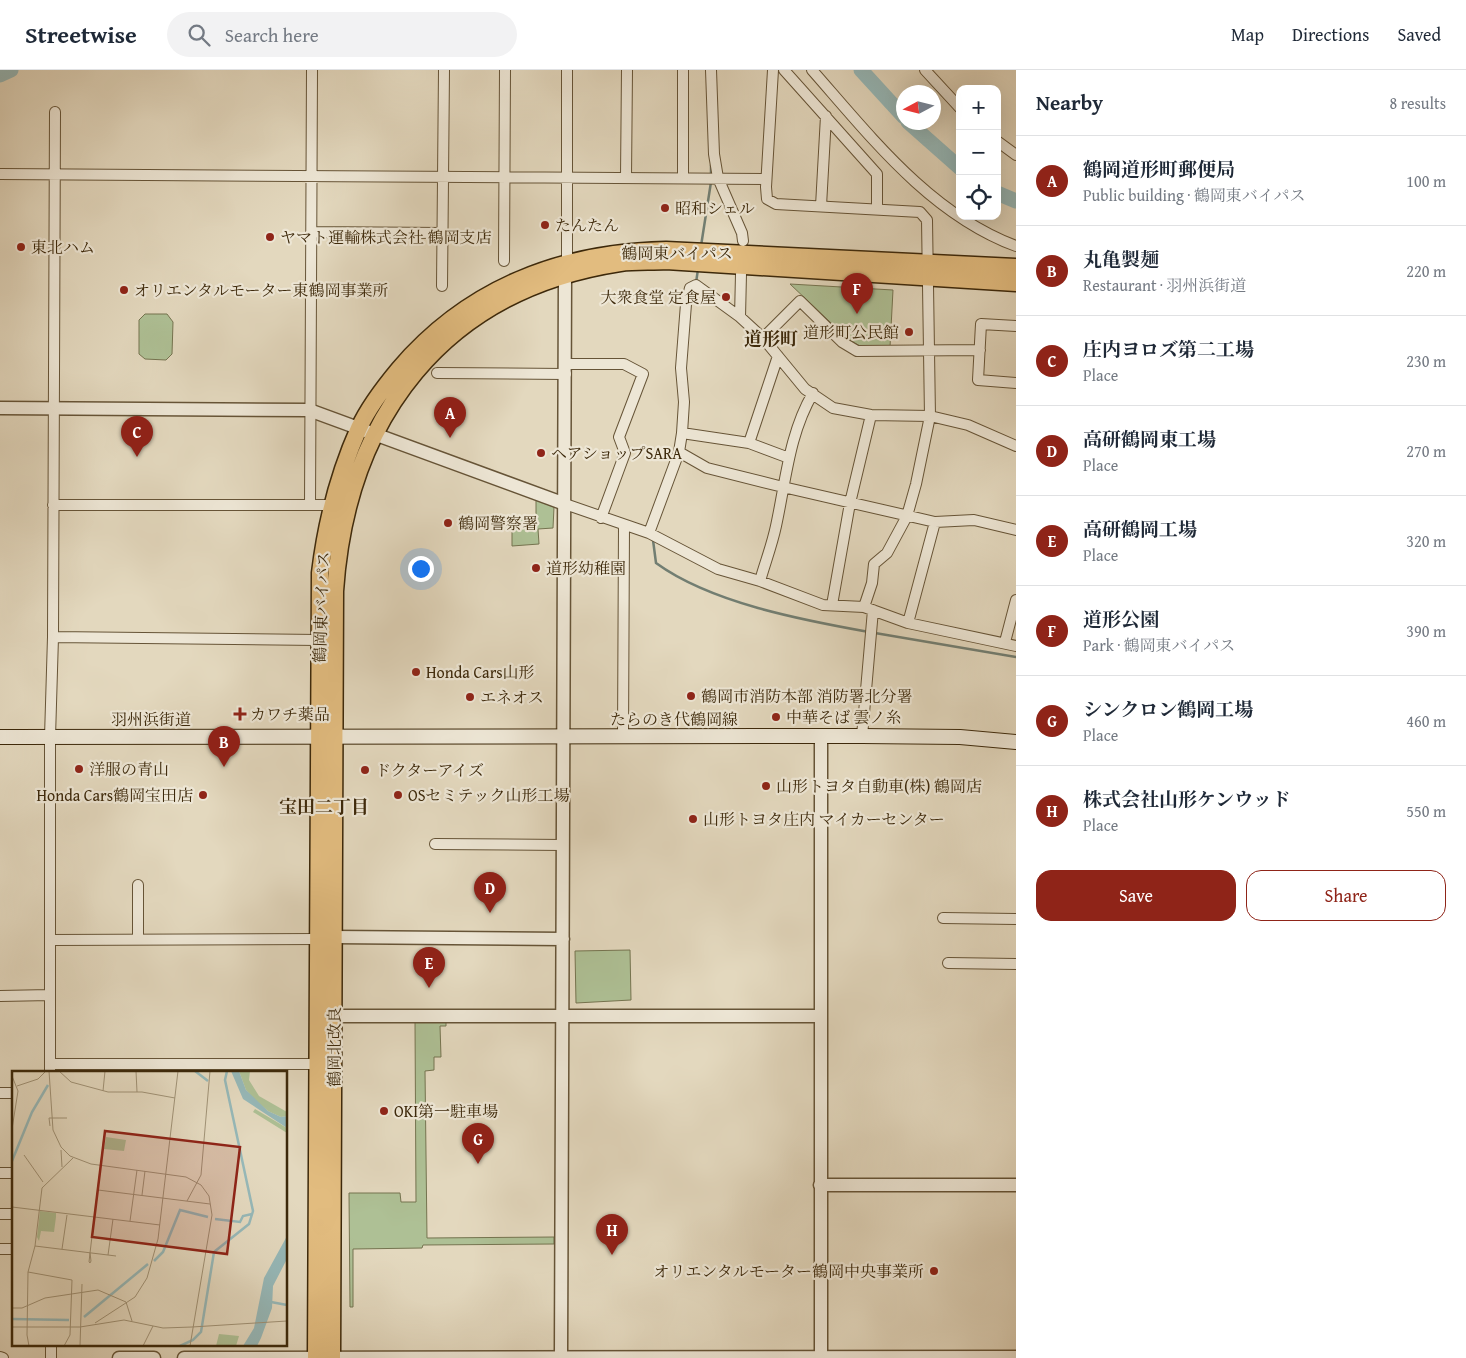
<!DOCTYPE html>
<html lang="en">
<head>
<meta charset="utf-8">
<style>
	body { margin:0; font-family:"Gentium Book Plus","Noto Serif JP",serif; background:#f2f2f3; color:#1f2937 }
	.controls { position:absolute; right:15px; top:15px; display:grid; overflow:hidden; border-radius:10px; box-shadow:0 5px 20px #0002 }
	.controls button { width:45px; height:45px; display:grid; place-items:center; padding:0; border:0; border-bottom:1px solid #e0e1e3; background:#fff; color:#1f2937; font:25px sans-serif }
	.compass { position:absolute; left:896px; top:15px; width:45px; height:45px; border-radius:50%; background:#fff; box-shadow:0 5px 20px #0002; rotate:263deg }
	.you { position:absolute; left:420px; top:498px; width:18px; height:18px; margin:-12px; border:4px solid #fff; border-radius:50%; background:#1a73e8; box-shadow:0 0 0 8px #1a73e833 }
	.badge { display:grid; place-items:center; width:32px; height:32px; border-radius:50%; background:#8f2418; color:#fff; font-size:16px; font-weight:700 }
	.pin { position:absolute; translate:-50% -41px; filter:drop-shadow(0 1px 2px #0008) }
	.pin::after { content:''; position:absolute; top:26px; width:18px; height:15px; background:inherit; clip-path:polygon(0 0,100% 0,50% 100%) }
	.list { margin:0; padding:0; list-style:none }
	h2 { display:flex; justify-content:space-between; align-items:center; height:65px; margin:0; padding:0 20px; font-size:21px }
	h2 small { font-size:16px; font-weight:400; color:#747a83 }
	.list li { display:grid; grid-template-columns:32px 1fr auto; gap:15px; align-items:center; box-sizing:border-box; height:90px; padding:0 20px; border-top:1px solid #e0e1e3 }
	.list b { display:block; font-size:19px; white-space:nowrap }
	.list p { margin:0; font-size:16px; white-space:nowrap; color:#747a83 }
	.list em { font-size:16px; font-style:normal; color:#747a83 }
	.actions { display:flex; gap:10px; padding:15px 20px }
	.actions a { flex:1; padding:11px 0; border:1px solid #8f2418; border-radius:15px; text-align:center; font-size:18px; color:#8f2418 }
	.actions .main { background:#8f2418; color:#fff }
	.icon { flex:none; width:28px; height:28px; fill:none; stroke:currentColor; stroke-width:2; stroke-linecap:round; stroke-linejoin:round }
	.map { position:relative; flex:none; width:1016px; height:1288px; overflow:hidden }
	header { display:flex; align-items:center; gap:30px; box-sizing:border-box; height:70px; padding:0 25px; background:#fff; border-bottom:1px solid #e0e1e3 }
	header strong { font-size:24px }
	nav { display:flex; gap:28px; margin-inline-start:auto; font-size:18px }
	.search { width:350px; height:45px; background:#f2f2f3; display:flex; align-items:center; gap:12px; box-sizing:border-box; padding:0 18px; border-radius:28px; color:#747a83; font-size:19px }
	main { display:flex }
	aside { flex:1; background:#fff }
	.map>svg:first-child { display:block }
	.green { fill:#aec095; stroke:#757450 }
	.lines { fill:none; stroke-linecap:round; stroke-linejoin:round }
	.stream { stroke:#727e72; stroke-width:2.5 }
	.river { stroke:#96b8b8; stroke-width:15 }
	.minor-casing { stroke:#665437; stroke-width:12 }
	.tertiary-casing { stroke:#665437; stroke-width:15 }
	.secondary-casing { stroke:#3c280a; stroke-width:16 }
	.trunk-casing { stroke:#3c280a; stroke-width:19 }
	.minor { stroke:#ede6d5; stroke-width:10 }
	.tertiary { stroke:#ede6d5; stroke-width:12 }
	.secondary { stroke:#ede6d5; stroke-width:14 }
	.trunk { stroke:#e2bc7f; stroke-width:16 }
	.poi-dot { fill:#8f2418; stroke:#ede6d5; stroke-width:2 }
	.labels { text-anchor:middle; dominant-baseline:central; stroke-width:4.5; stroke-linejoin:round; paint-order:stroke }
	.poi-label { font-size:16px; fill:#3c280a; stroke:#ede6d5; text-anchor:start }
	.street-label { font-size:16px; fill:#3c280a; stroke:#ede6d5 }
	.neighbourhood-label { font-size:18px; font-weight:bold; fill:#3c280a; stroke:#ede6d5 }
	.inset-river { fill:none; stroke:#96b8b8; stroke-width:2.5 }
	.inset-road { fill:none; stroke:#a09276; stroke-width:1 }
	.view { fill:#8f2418; fill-opacity:0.15; stroke:#8f2418; stroke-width:2.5 }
	.inset-edge { fill:none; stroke:#3c280a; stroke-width:2.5 }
</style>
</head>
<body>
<header>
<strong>Streetwise</strong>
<div class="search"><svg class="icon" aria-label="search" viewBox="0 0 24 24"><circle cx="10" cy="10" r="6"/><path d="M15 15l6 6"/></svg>Search here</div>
<nav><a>Map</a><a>Directions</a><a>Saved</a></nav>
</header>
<main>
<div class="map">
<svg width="1016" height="1288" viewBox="0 0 1016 1288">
	<rect width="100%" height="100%" fill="#e3d8be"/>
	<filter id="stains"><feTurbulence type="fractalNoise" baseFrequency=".004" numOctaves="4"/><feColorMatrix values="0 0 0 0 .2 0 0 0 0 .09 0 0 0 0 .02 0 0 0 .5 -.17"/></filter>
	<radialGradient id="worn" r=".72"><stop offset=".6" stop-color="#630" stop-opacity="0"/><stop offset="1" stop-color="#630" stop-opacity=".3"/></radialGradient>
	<!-- green -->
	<path class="green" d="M790,214L893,220L890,277L860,276L848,269Z
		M145,244H167L173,252L172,284L166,290L145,289L139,284V250Z
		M536,430L554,437L553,458L538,459L539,474L512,476V448L536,446Z
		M630,880L631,930L576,933L575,881Z
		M415,952H446V956H440L441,987H434V1000L425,1001L427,1168L554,1167V1174L423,1175L422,1178L353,1179V1237H350L349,1123H400L401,1132H416Z"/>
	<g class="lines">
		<!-- stream -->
		<path class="stream" d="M711,95V107
			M701,176L711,112
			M696,213L698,199
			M653,470L656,493C711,533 802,550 869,562
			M875,563L1016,587"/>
		<!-- river -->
		<path class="river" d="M861,0L904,47
			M0,5L11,0
			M908,52L960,98
			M997,123L1016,131"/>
		<!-- minor casing -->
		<g class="minor-casing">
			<path id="minor" d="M711,0L714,84L718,108L742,163L743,171
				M773,0L766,117L767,129L776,134L920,142L927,150L930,346L916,414L907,446L887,483L874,494L872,513L864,537
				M784,0L877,104V140
				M812,0C871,67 930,144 1016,176
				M925,0L960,38
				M997,71L1016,85
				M0,104L766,109
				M626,107L627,0
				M683,107V0
				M821,136L826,46
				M311,162L443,163
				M504,191L505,0
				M567,192V0
				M442,216L444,0
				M740,247L741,204
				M1016,256L981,254L978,310L1016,313
				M763,268L800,231L842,272L857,281L980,280
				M566,294H624L643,304L619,367L625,383L601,448
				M437,303L566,304
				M682,363L749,373L789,388
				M749,373L778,286
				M679,382L707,398L783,417L935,452L974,450L1016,460
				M565,434L649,463L718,499L760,511L823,535L864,537L908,553L1016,576
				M53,435H330
				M310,435L312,0
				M649,463L679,382L682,363L684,332L681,298L686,234L690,218L696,215L740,247L763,268L805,319L833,338L871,345L930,346L968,355L1016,376
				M760,511C765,493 772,475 776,456C786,410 789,364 813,323
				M832,535L850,433L871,345
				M908,553L935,452
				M53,567L318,570
				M1005,572L1016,530
				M862,666L873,540
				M623,667L624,455
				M435,774L563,775
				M138,815V870
				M943,848L1016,849
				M50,870L318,869
				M948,893L1016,894
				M0,926L50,925
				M50,994H319
				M50,1002V667L53,567L55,42
				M0,1023H14
				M0,1103H14
				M0,1144H14
				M0,1179H14
				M51,1274V1288
				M0,1287L3,1288"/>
		</g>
		<!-- tertiary casing -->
		<g class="tertiary-casing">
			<path id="tertiary" d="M0,338L309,340L565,434
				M334,867L563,869
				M334,946H820
				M820,1115H1016
				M561,1286L565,205
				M119,1288H154
				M184,1288L1016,1287
				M821,1288V666"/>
		</g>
		<!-- secondary casing -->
		<g class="secondary-casing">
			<path id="secondary" d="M0,667L862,666L960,667L1016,672"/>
		</g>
		<!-- trunk casing -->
		<g class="trunk-casing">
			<path id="trunk" d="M316,1288L320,503C326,453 338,405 359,358C369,336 384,317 399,299C468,218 561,182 666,180L1016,197
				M332,1288L335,521C347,347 443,220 620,193C635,191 651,192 666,191L1016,213"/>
		</g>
		<!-- minor -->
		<use href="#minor" class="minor"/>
		<!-- tertiary -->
		<use href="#tertiary" class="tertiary"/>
		<!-- secondary -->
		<use href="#secondary" class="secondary"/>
		<!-- trunk -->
		<use href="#trunk" class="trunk"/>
	</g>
	<!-- markers -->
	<g class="poi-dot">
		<circle cx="665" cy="138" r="5"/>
		<circle cx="545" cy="155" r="5"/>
		<circle cx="270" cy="167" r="5"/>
		<circle cx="21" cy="177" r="5"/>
		<circle cx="124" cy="220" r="5"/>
		<circle cx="726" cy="227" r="5"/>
		<circle cx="909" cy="262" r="5"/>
		<circle cx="541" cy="383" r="5"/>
		<circle cx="448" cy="453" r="5"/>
		<circle cx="536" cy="498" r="5"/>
		<circle cx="416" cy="602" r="5"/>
		<circle cx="691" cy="626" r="5"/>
		<circle cx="470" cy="627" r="5"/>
		<path d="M237.5 636.5h5v5h5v5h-5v5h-5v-5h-5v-5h5z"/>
		<circle cx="776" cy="647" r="5"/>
		<circle cx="79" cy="699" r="5"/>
		<circle cx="365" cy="700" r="5"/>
		<circle cx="766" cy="716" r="5"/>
		<circle cx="203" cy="725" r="5"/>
		<circle cx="398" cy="725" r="5"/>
		<circle cx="693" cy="749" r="5"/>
		<circle cx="384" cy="1041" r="5"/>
		<circle cx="934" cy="1201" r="5"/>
	</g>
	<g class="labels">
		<!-- poi labels -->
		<g class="poi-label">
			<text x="675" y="138">昭和シェル</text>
			<text x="555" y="155">たんたん</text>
			<text x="280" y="167">ヤマト運輸株式会社 鶴岡支店</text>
			<text x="31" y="177">東北ハム</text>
			<text x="134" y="220">オリエンタルモーター東鶴岡事業所</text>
			<text x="716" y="227" text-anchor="end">大衆食堂 定食屋</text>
			<text x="899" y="262" text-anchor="end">道形町公民館</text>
			<text x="551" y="383">ヘアショップSARA</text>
			<text x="458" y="453">鶴岡警察署</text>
			<text x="546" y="498">道形幼稚園</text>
			<text x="426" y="602">Honda Cars山形</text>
			<text x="701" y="626">鶴岡市消防本部 消防署北分署</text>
			<text x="480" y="627">エネオス</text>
			<text x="250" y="644">カワチ薬品</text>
			<text x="786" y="647">中華そば 雲ノ糸</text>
			<text x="89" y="699">洋服の青山</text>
			<text x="375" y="700">ドクターアイズ</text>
			<text x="776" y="716">山形トヨタ自動車(株) 鶴岡店</text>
			<text x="193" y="725" text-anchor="end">Honda Cars鶴岡宝田店</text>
			<text x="408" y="725">OSセミテック山形工場</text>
			<text x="703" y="749">山形トヨタ庄内 マイカーセンター</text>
			<text x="394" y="1041">OKI第一駐車場</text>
			<text x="924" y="1201" text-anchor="end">オリエンタルモーター鶴岡中央事業所</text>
		</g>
		<!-- street labels -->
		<g class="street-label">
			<text x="677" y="183">鶴岡東バイパス</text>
			<text transform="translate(321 537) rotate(-88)">鶴岡東バイパス</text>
			<text x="151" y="649">羽州浜街道</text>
			<text x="674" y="649">たらのき代鶴岡線</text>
			<text transform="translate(334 977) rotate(-90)">鶴岡北改良</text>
		</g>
		<!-- neighbourhood labels -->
		<g class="neighbourhood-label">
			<text x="771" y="268">道形町</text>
			<text x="324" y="736">宝田二丁目</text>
		</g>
	</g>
	<!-- overview -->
	<g transform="translate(12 1001)">
		<rect width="275" height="275" fill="#e3d8be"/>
		<path d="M227,0H238L237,9L247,25L275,41V45L269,46L256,40L242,28L234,19ZM243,38L275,57V62L241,41ZM94,66L114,69L112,80L92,78ZM28,140L44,142V146L42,161L29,160L27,170L25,166ZM207,263L227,265L224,275H204Z" fill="#aec095"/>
		<path d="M219,0H227L234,19L256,40L269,46L275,45V57L231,28ZM275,165V188L261,215L260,237L249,267L245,275H231L242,257L252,207Z" fill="#96b8b8"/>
		<path class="inset-river" d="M183,0L196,10M0,90L20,41L36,14M203,148L228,151L231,145L240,143M142,190L151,181L168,139L196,146M259,231L275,234M72,246L136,193M0,248L57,249M168,275L181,269L189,261L202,181L237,153L241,140L213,9L215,0"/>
		<path class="inset-road" d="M37,0L41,59L49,76L58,85L79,93L174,106L189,114L197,125L200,144L178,275M47,0L59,11L96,21H130L163,27M124,0L125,21M0,5L6,20L0,58M5,15L26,8L34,0M91,20L93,0M38,55L37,47H55M49,79L50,96M12,84L31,111M86,119L198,133M130,124L133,100M175,130L189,104L198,0M0,136L148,154M118,150L125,99M23,175L104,185M50,178L55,144M78,182L92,65M78,182L79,190L78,192L77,191ZM96,184L101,148M16,201L60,209L58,264L52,275M0,237H10L33,227L86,219L114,231L120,250M83,252L123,226L135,207L146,168L166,0M0,256H68L112,249L151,257L180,256M180,256L275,250M17,275L15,264L16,201L23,175L30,117L61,87M68,275L70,213M131,275L141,255"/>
		<path class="view" d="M93,60L228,76L215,183L80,166Z"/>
		<rect width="275" height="275" class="inset-edge"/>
	</g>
	<rect width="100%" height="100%" filter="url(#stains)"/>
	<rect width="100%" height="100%" fill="url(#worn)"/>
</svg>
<div class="controls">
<button>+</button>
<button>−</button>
<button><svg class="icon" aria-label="locate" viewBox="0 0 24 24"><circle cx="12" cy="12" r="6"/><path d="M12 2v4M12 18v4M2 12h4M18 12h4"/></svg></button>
</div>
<svg class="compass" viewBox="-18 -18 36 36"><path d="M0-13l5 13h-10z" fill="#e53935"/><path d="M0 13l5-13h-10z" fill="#747a83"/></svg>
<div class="you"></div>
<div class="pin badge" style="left:450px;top:368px">A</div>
<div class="pin badge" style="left:224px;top:697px">B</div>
<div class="pin badge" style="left:137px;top:387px">C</div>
<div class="pin badge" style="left:490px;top:843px">D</div>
<div class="pin badge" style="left:429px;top:918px">E</div>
<div class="pin badge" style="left:857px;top:244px">F</div>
<div class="pin badge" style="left:478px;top:1094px">G</div>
<div class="pin badge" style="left:612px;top:1185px">H</div>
</div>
<aside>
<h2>Nearby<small>8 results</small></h2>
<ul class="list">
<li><span class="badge">A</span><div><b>鶴岡道形町郵便局</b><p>Public building · 鶴岡東バイパス</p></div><em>100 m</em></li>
<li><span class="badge">B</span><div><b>丸亀製麺</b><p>Restaurant · 羽州浜街道</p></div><em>220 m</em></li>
<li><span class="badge">C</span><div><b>庄内ヨロズ第二工場</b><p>Place</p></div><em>230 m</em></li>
<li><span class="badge">D</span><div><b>高研鶴岡東工場</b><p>Place</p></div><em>270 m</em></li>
<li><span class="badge">E</span><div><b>高研鶴岡工場</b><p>Place</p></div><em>320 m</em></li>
<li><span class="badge">F</span><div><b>道形公園</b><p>Park · 鶴岡東バイパス</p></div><em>390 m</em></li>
<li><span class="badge">G</span><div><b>シンクロン鶴岡工場</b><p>Place</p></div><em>460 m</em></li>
<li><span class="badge">H</span><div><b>株式会社山形ケンウッド</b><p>Place</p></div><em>550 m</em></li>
</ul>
<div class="actions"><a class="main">Save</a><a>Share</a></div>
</aside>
</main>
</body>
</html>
